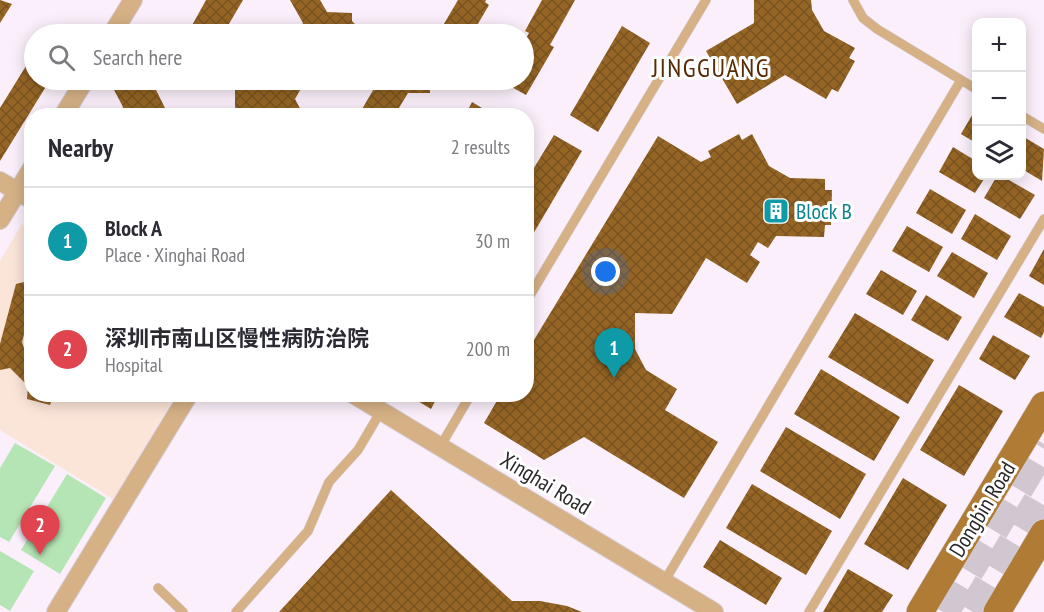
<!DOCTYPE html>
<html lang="en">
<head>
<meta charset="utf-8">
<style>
	body { margin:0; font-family:"PT Sans Narrow","Noto Sans SC",sans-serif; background:#f7f7f7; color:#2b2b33 }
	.controls { position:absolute; right:18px; top:18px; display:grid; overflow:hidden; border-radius:12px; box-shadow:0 3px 15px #0003 }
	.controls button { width:54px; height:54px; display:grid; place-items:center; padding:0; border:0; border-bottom:2px solid #e1e1e2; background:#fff; color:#2b2b33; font:30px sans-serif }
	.you { position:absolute; left:606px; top:272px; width:21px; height:21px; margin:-15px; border:4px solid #fff; border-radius:50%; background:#1a73e8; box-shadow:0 0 0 9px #1a73e833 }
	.badge { display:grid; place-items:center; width:39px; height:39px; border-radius:50%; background:#7c3aed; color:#fff; font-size:20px; font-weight:700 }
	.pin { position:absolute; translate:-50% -50px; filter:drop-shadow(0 2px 3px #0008) }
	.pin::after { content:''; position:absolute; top:32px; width:21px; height:18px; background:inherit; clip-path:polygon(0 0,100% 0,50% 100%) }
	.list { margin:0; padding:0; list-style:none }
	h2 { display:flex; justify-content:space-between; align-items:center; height:78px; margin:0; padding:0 24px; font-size:26px }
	h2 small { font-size:20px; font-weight:400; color:#7c7c81 }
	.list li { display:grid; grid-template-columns:39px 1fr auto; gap:18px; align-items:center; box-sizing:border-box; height:108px; padding:0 24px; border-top:2px solid #e1e1e2 }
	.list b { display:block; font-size:22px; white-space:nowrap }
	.list p { margin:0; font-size:20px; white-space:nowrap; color:#7c7c81 }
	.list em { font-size:20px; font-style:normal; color:#7c7c81 }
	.icon { flex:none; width:33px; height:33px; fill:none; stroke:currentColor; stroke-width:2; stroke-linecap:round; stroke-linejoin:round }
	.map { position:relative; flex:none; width:1044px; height:612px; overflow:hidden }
	.search { position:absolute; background:#fff; box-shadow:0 3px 15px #0003; left:24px; top:24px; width:510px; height:66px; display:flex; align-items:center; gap:15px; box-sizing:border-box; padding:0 21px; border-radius:33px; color:#7c7c81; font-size:22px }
	.panel { position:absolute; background:#fff; box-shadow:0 3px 15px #0003; left:24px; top:108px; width:510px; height:294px; border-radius:24px }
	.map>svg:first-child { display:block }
	.education { fill:#fbe4d8 }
	.garden { fill:#b6e5b5 }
	.building { fill:url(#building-cross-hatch) }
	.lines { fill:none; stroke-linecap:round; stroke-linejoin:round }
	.highway-tunnel { stroke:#d1c7d1; stroke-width:32; stroke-dasharray:32 16; stroke-linecap:butt }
	.lane-casing { stroke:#d5cbd5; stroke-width:10 }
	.street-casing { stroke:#d5cbd5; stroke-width:20 }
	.primary-casing { stroke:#d5cbd5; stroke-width:28 }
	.lane { stroke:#d6b186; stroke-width:9 }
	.street { stroke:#d6b186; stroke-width:18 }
	.primary { stroke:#b07b34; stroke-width:27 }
	.labels { text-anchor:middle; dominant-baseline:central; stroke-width:6; stroke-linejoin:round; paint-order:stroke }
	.culture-label { font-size:22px; fill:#0d838f; stroke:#fff; text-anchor:start }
	.street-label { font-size:22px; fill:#2b272b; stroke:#fff }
	.quarter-label { font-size:26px; letter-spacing:1.5px; fill:#582b08; stroke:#fff }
</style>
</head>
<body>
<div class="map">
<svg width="1044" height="612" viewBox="0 0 1044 612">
	<defs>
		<pattern id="building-cross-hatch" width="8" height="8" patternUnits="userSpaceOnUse" patternTransform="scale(1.5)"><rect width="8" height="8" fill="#956525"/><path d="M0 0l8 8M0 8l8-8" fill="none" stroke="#7a5320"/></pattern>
	</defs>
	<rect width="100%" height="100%" fill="#faeffa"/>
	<!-- education -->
	<path class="education" d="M22,224L31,230L32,394L176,395L113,499L0,430V261Z"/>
	<!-- garden -->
	<path class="garden" d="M15,443L55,466L9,542L0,537V468Z
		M67,474L106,498L60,574L21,550Z
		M0,551L34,571L10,611L0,605Z"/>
	<!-- building -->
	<path class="building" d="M0,0L12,4L0,23Z
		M206,0H243L223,34H158V28L190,29Z
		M290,0H320L327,12L352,13V21L357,26L352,30V34H296L303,23Z
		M458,0H486L485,2L489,5L472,34H438Z
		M542,0H575L550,45L554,47L526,95L499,80H524V42L529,33L525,31Z
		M754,0H811L812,10L824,31L855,48L849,58L855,61L838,92L832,89L826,99L785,75L737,104L706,51L754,23Z
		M622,26L650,43L598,132L570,115Z
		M34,53V80H50L0,161V108Z
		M269,80H306L295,99L304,116H274L270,109H235V83H267Z
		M379,80H434L430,84V93H408L394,116H358Z
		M154,86L169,116H119L123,107L113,88Z
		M472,102L495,116H465Z
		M975,110L976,111V143L961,134Z
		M739,134L742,140L752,134L769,166L790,178L825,179V190H832L831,225H825L824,237L776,236L768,248L758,242L750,255L760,262L747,283L706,258L672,314L635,313V349L646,370L677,389L665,410L718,442L684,498L584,437L544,460L484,423L501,394H526V353L658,136L701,162L711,157L708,151Z
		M554,135L582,151L526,246V181Z
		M1022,136L1044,149L1042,181L1022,169Z
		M953,147L976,161V176H986L975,193L939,172Z
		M997,176H1002L1035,195L1020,219L984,198Z
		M930,189L966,210L952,234L916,213Z
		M975,214L1011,236L997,260L961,239Z
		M907,226L943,247L929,272L892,251Z
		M1044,249V285L1029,276Z
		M952,252L988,273L974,298L937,276Z
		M881,270L917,291L903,315L866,294Z
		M32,280V313L29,314L22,342L27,358L32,363V394H54L50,405L27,399L28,386L10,368L0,370V344L16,284Z
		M1019,293L1044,307V332L1041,338L1004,317Z
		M926,295L962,317L948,341L911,320Z
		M855,313L934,360L908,404L828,357Z
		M993,335L1030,356L1015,380L979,359Z
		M821,369L900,417L874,461L794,414Z
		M959,385L1003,411L964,476L920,450Z
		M406,394H439L431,409Z
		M786,427L866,474L840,519L760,471Z
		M903,478L947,505L908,570L864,544Z
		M752,484L832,531L806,575L726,528Z
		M391,490L512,601H540L567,606L582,612H279Z
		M720,540L782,578L766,605L703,567Z
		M848,569L893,595L882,612H823Z"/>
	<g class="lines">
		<!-- highway-tunnel -->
		<path class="highway-tunnel" d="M943,612L1044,444
			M973,612L1044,493"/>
		<!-- lane casing -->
		<g class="lane-casing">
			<path id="lane" d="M853,0L863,18L877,29L976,89
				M1022,116L1044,129
				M526,302L706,0
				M440,447L471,394
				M664,582L961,80
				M158,588L183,612
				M236,612L308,531L329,482L358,450L381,411
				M809,612L1044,219"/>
		</g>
		<!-- street casing -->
		<g class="street-casing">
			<path id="street" d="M112,34L133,0
				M63,116L85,80
				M0,181L32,200
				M0,220L32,168
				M353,394L714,612
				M56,612L189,394"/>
		</g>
		<!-- primary casing -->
		<g class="primary-casing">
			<path id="primary" d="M920,612L1044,405
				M997,612L1044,533"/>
		</g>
		<!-- lane -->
		<use href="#lane" class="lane"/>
		<!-- street -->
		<use href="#street" class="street"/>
		<!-- primary -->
		<use href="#primary" class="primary"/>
	</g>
	<!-- icons -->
	<defs>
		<g id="building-square" transform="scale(1.35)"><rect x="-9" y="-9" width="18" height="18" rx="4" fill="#0f9aa8" stroke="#fff"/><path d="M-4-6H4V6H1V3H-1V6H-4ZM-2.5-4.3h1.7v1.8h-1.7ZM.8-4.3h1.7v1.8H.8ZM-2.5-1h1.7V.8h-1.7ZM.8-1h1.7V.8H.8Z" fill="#fff"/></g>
	</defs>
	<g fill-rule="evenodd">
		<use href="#building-square" x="776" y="211"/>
	</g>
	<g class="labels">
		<!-- culture labels -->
		<g class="culture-label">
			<text x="796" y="211">Block B</text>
		</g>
		<!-- street labels -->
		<g class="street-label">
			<text transform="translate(546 483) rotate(31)">Xinghai Road</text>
			<text transform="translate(982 509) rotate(-59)">Dongbin Road</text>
		</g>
		<!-- quarter labels -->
		<g class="quarter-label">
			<text x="711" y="67">JINGGUANG</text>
		</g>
	</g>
</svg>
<div class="controls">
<button>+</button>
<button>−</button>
<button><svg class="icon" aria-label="layers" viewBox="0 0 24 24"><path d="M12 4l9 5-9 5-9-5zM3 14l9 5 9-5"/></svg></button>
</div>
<div class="you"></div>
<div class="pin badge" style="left:614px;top:378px;background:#0f9aa8">1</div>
<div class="pin badge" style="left:40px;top:555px;background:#e0444e">2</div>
<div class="search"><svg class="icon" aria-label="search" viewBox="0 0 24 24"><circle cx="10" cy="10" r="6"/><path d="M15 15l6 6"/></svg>Search here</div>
<section class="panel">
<h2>Nearby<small>2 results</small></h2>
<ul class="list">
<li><span class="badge" style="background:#0f9aa8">1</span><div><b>Block A</b><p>Place · Xinghai Road</p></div><em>30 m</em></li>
<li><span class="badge" style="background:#e0444e">2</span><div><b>深圳市南山区慢性病防治院</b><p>Hospital</p></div><em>200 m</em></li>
</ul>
</section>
</div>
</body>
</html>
